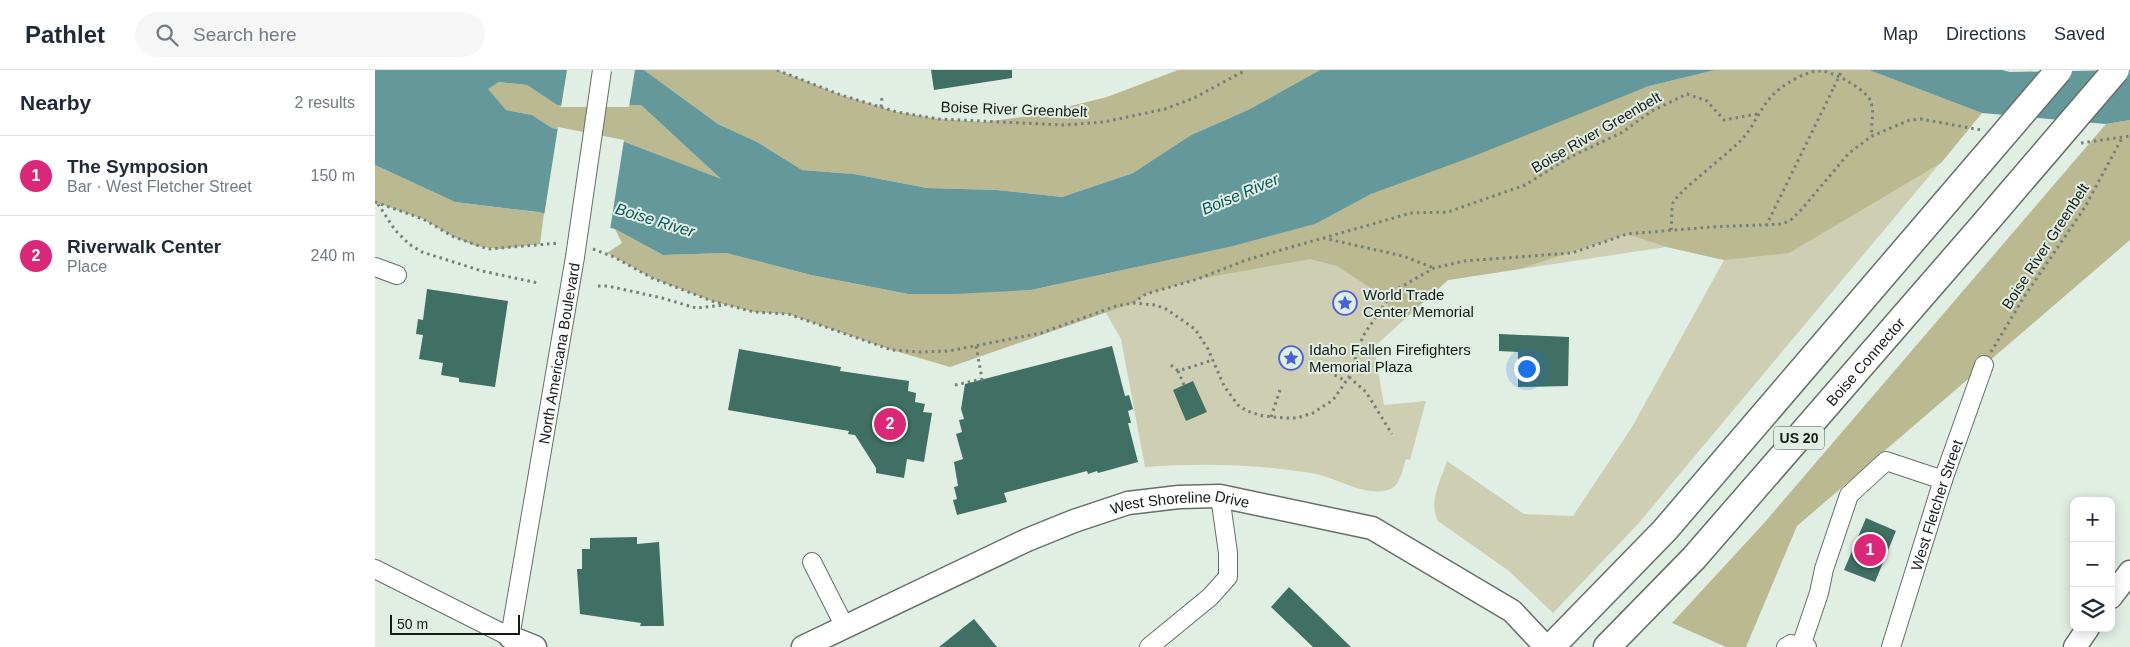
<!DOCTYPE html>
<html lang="en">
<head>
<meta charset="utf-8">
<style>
	body { margin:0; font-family:Arial,sans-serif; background:#f6f6f7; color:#1f2937 }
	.controls { position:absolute; right:15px; bottom:15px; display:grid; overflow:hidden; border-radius:10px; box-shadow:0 2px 12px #0003 }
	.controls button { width:45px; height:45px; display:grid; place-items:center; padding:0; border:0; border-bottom:1px solid #e0e1e3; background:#fff; color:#1f2937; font:25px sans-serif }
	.scale { position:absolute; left:15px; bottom:12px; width:130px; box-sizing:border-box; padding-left:5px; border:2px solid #161a17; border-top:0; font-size:14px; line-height:18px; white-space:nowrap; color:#161a17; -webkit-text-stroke:4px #e1eee4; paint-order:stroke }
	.you { position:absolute; left:1151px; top:298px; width:18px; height:18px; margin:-12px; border:4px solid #fff; border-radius:50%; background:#1a73e8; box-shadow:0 0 0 8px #1a73e833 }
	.badge { display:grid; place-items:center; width:32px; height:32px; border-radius:50%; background:#db2777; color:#fff; font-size:16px; font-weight:700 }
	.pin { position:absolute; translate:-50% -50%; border:2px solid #fff; box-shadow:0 1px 5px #0006 }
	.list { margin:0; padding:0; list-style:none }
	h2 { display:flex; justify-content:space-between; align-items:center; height:65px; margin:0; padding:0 20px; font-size:21px }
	h2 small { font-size:16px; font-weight:400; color:#747a83 }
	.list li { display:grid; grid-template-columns:32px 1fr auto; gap:15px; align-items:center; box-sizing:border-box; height:80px; padding:0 20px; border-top:1px solid #e0e1e3 }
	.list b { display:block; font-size:19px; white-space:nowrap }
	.list p { margin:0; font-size:16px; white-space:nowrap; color:#747a83 }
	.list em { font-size:16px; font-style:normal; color:#747a83 }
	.icon { flex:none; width:28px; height:28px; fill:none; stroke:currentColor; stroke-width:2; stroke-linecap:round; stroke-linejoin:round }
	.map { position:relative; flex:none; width:1755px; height:577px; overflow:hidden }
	header { display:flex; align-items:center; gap:30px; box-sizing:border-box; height:70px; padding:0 25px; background:#fff; border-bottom:1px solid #e0e1e3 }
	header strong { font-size:24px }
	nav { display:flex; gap:28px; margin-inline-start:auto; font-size:18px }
	.search { width:350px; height:45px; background:#f6f6f7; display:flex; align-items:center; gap:12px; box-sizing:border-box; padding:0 18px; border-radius:28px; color:#747a83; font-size:19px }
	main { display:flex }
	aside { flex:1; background:#fff }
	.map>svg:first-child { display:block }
	.green { fill:#ceceb3 }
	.forest { fill:#bab991 }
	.water { fill:#65989b; fill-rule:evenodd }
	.pier { fill:#e1eee4 }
	.building { fill:#406f63 }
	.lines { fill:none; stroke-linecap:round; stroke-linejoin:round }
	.minor-casing { stroke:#647067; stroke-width:20 }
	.major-casing { stroke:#647067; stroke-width:25 }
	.highway-casing { stroke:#647067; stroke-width:29 }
	.path { stroke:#767f78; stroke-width:3; stroke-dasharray:2.5 4; stroke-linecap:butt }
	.minor { stroke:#fff; stroke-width:18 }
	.major { stroke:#fff; stroke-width:22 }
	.highway { stroke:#fff; stroke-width:26 }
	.minor-bridge-casing { stroke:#647067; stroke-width:20; stroke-linecap:butt }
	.highway-bridge-casing { stroke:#647067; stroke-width:29; stroke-linecap:butt }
	.path-bridge { stroke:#767f78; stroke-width:3; stroke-dasharray:2.5 4; stroke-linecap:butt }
	.minor-bridge { stroke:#fff; stroke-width:18 }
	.highway-bridge { stroke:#fff; stroke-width:26 }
	.labels { text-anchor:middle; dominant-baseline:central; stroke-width:4; stroke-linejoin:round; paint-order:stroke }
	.shield { fill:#e1eee4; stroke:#535a54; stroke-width:1 }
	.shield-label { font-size:14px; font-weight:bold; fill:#161a17 }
	.street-label { font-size:15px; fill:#161a17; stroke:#e1eee4 }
	.poi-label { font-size:15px; fill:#161a17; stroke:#e1eee4; text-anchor:start }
	.water-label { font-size:16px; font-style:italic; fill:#065559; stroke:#e1eee4 }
</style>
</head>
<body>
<header>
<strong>Pathlet</strong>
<div class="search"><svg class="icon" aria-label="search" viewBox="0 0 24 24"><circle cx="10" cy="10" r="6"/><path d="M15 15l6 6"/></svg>Search here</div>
<nav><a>Map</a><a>Directions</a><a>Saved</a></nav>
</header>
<main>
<aside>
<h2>Nearby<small>2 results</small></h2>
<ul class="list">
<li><span class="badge">1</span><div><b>The Symposion</b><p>Bar · West Fletcher Street</p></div><em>150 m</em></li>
<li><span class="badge">2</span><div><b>Riverwalk Center</b><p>Place</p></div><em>240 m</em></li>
</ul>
</aside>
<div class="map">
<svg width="1755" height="577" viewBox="0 0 1755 577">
	<rect width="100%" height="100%" fill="#e1eee4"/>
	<!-- green -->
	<path class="green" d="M1340,0H1494L1607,43L1262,455L1178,543L1134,501L1063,451C1053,432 1066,410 1072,391L1149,444L1198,446L1257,357L1349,190L1291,177L1073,210L999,277L1009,335L1051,331L1035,390L1031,389C1028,398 1025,415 1016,419C992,428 964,409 941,404C884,394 827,393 770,397L746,269L731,243L764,196L996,124L1274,16Z"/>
	<!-- forest -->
	<path class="forest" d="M269,0H402L466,25L522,42L564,49L609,52L655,46L732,27L803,0H945L873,40L816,65L758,103L687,127L622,120L552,118L479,104L427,100L382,72L343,54Z
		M1340,0H1494L1607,43L1566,93L1414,183L1349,190L1292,177L1252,164L1144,199L1073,210L1028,250L994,217L962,196L935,189L823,209L771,224L758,233L575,297L517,280L413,244L379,242L337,231L277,208L232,183L247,173L240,159L288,185L351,183L436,205L533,224L656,220L858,176L939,154L996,124L1274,16Z
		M124,12L152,15L182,35H266L347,110L250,72L177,58L157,45L131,40L112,19Z
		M1755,50V170L1422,456L1371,577H1351L1297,553L1390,452L1731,54Z
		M0,95L80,132L169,143L165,174L124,179L101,176L79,167L48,149L0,132Z"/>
	<!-- water -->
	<path class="water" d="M0,0H269L343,54L382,72L427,100L479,104L552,118L622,120L687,127L758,103L816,65L873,40L945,0H1340L1274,16L1099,86L996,124L940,154L858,176L656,220L579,224H533L436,205L351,183L288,185L240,159L163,142L80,132L0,95ZM124,12L152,15L182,35H266L346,109L250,72L177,58L157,45L131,40L113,19Z
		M1494,0H1627L1635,2L1755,0V50L1731,54L1607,43Z"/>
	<!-- pier -->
	<path class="pier" d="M192,0H260L254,37H186Z
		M183,57L249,70L235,160L169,146Z"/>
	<!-- building -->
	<path class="building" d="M556,0H637V8L559,20Z
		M52,219L133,231L120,317L84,312V308L66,305L68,293L44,289L48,265L41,264L43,249L48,250Z
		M1124,264L1194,267L1193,316L1143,317V282L1124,281Z
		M737,276L750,326L754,325L758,339L753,341L756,353H753L763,392L723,403L722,401L713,404L712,401L629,423L632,432L582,445L578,430L582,429L579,417L583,416L579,392L588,389L581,364L587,362L584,350L589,349L586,339L590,314Z
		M364,279L466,297L465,301L534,311L533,321L541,323L540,332L550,334L548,342L557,343L549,392L532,389L529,408L501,403V398L480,365L473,364L474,361L353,340Z
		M818,311L832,342L811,351L798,320Z
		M1491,448L1521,461L1500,512L1469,500Z
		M262,467V474L284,472L289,556H265L266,553L205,544L202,499H207V479H215V468Z
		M914,517L976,577H938L896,537Z
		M599,549L622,577H564Z"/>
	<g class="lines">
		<!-- minor casing -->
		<g class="minor-casing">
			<g id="minor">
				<path d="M0,197L22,205"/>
				<path d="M437,492L470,557"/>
				<path id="s1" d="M0,499L135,567L200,187"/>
				<path d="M1426,576L1444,523L1449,499L1474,425L1511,391L1568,410"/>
				<path d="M774,577L835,527L853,507V483L845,426"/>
				<path d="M1411,577L1416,574L1432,577"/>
				<path id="s2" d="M1516,577L1568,410L1609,295"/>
			</g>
		</g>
		<!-- major casing -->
		<g class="major-casing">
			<g id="major">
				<path d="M1736,527L1755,502"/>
				<path d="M135,567L160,577"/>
				<path id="s3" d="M428,577L652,470L699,451L753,433L804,427L845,426L997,458L1137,541L1171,577"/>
				<path d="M1700,577L1713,558"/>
			</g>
		</g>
		<!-- highway casing -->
		<g class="highway-casing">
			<g id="highway">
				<path d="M1176,577L1290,460L1571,132"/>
				<path id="s4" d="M1232,577L1319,488L1610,153"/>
			</g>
		</g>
		<!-- path -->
		<path class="path" d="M402,0L466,25L522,42L564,49L689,55L729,52L790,39L819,28L871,0
			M506,37L507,27
			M1706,73L1755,66
			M0,132L48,149L79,167L113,179L185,173
			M3,134L20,160L34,174L47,182L107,201L163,213
			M1391,156L1459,17
			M1296,160C1297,152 1296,141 1298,133C1302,122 1356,82 1368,68C1380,55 1386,35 1401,22C1409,14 1433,0 1445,1C1458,1 1487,18 1494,28C1501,39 1495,54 1497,66
			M948,168L1028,186L1059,198
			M218,179L239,187L277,208L337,231L379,242L413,244L517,280L545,282L574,281L666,263L741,236L758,233L780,235L791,239L820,259L833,279L849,316L863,335L872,341L888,346L910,348H922L938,343L958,330L974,307L988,266L1013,229L1024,218L1059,198L1089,191L1197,183L1252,164L1336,157L1408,154L1417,149L1426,140L1474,83L1497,66L1535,50L1546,49L1606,60
			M223,216H233L287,228L321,238L350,235
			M758,233L771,224L823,209L871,190L1036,143L1073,142L1150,115L1195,87L1246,63L1277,41L1312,24L1332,31L1349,50L1382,44
			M1616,282L1649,227L1710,137L1747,68
			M796,295L803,301
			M948,299L971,311
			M974,307L991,322L1017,364
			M580,315L607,309L601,276
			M809,315L803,301L838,290
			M896,347L905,320"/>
		<!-- minor -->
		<use href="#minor" class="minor"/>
		<!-- major -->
		<use href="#major" class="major"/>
		<!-- highway -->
		<use href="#highway" class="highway"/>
		<!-- minor-bridge casing -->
		<g class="minor-bridge-casing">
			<path id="minor-bridge" d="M200,187L227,0"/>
		</g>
		<!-- highway-bridge casing -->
		<g class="highway-bridge-casing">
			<path id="highway-bridge" d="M1571,132L1684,0
				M1610,153L1741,0"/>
		</g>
		<!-- path-bridge -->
		<path class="path-bridge" d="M1459,17L1467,0"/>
		<!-- minor-bridge -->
		<use href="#minor-bridge" class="minor-bridge"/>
		<!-- highway-bridge -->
		<use href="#highway-bridge" class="highway-bridge"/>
	</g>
	<!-- icons -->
	<defs>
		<g id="sight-ring" transform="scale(1.25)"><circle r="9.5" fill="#e1eee4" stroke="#4a61d5" stroke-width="1.5"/><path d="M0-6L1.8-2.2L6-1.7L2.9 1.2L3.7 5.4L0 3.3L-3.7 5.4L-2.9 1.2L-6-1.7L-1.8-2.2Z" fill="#4a61d5"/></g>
	</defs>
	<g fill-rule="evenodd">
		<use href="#sight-ring" x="970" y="233"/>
		<use href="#sight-ring" x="916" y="288"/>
	</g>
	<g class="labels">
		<!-- shield labels -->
		<rect class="shield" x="1399" y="356.5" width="50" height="23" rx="4"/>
		<g class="shield-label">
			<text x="1424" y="368">US 20</text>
		</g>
		<!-- street labels -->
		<g class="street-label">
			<text transform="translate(639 39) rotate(2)">Boise River Greenbelt</text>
			<text transform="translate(1221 62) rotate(-30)">Boise River Greenbelt</text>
			<text transform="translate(1670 176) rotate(-57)">Boise River Greenbelt</text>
			<text stroke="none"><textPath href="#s1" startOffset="439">North Americana Boulevard</textPath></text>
			<text stroke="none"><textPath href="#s4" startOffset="385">Boise Connector</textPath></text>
			<text stroke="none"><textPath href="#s2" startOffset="149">West Fletcher Street</textPath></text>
			<text stroke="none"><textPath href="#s3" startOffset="408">West Shoreline Drive</textPath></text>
		</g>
		<!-- poi labels -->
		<g class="poi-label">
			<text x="988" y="224">World Trade<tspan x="988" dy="17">Center Memorial</tspan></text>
			<text x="934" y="279">Idaho Fallen Firefighters<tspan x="934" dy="17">Memorial Plaza</tspan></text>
		</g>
		<!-- water labels -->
		<g class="water-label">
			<text transform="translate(865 124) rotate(-23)">Boise River</text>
			<text transform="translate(280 150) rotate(17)">Boise River</text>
		</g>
	</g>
</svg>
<div class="controls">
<button>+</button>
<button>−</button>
<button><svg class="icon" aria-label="layers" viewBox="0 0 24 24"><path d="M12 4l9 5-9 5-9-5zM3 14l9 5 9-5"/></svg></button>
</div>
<div class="scale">50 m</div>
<div class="you"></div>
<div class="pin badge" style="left:1495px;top:480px">1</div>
<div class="pin badge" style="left:515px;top:354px">2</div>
</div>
</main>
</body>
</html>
